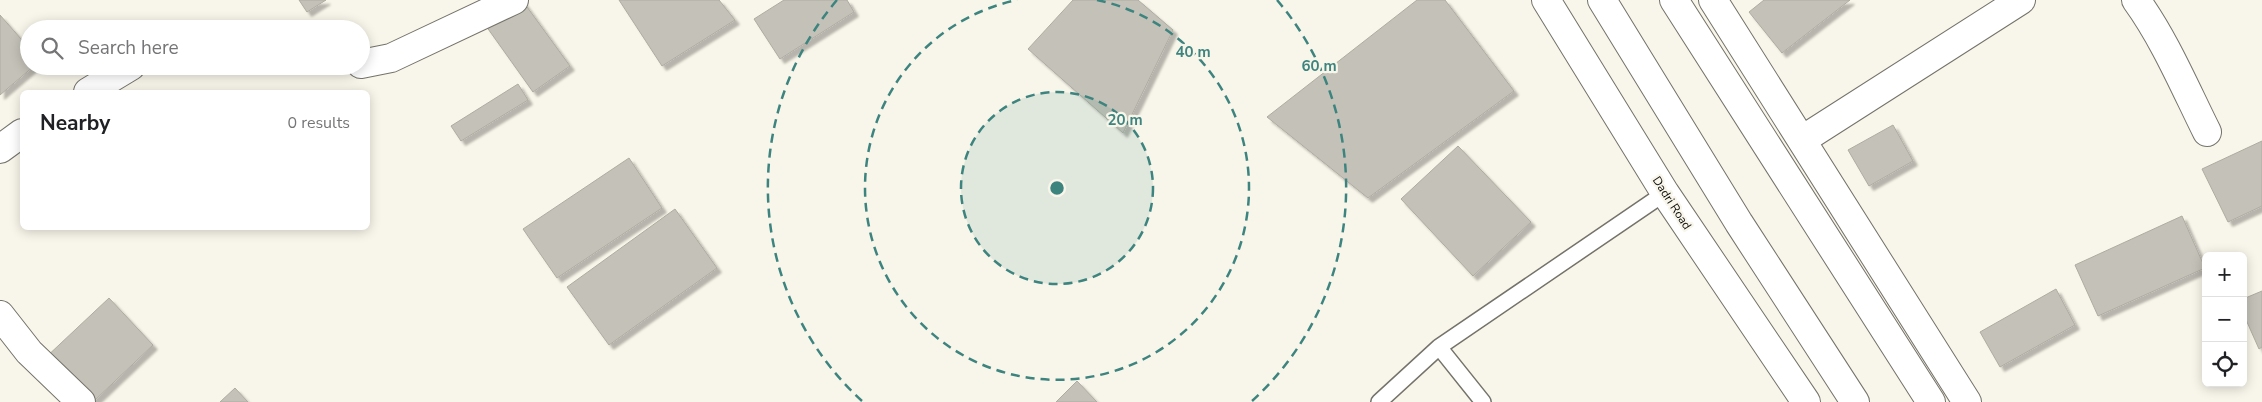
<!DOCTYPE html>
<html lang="en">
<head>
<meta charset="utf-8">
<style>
	body { margin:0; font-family:"Nunito Sans",sans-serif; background:#f6f6f6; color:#202124 }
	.controls { position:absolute; right:15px; bottom:15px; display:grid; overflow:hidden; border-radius:8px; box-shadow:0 2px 12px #0003 }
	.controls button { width:45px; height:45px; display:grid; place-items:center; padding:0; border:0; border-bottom:1px solid #e0e0e0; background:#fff; color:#202124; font:25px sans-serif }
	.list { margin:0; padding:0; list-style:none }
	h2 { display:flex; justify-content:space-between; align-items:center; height:65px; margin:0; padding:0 20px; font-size:21px }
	h2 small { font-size:16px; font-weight:400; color:#757577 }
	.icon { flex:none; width:28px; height:28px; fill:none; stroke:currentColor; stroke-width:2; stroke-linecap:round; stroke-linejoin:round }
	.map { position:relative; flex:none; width:2262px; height:402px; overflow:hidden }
	.search { position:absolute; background:#fff; box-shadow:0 2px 12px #0003; left:20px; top:20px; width:350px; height:55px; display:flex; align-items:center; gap:12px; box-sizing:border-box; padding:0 18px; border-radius:28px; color:#757577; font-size:19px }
	.panel { position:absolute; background:#fff; box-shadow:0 2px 12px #0003; left:20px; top:90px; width:350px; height:140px; border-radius:8px }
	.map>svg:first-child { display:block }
	.building { fill:#c4c2b8; stroke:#aeaca2; filter:url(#shadow) }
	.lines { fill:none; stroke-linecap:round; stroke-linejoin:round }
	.service-casing { stroke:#747269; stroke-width:18 }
	.minor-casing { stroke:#747269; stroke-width:30 }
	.tertiary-casing { stroke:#747269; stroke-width:30 }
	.secondary-casing { stroke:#747269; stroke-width:30 }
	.service { stroke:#fff; stroke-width:15 }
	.minor { stroke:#fff; stroke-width:28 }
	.tertiary { stroke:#fff; stroke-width:28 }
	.secondary { stroke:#fff; stroke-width:28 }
	.ring { fill:none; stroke:#3d847f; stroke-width:2.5; stroke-dasharray:9 6 }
	.labels { text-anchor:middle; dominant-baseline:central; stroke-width:4.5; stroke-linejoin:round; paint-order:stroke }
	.street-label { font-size:12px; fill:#0f0f0b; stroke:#f8f5ea }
	.centre { fill:#3d847f; stroke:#f8f5ea; stroke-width:2.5 }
	.ring-label { font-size:15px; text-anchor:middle; font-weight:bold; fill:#3d847f; stroke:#f8f5ea; stroke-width:4.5; stroke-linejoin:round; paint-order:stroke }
</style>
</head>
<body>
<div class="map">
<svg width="2262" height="402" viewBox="0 0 2262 402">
	<defs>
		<filter id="shadow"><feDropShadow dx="4.5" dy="4.5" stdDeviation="1" flood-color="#0004"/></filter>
	</defs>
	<rect width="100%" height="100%" fill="#f8f5ea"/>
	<!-- building -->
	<path class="building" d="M299,0H326L307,12Z
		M522,0L570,66L533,92L486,26Z
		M619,0H719L735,20L662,66Z
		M784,0H847L854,12L780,59L754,19Z
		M1073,0H1138L1173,30L1123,133L1028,49Z
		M1417,0H1445L1514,91L1368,198L1267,117Z
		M1764,0H1850L1782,53L1749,12Z
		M0,15L29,48V66H34L0,95Z
		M518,84L528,100L461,141L451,126Z
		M1893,125L1913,161L1869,186L1848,150Z
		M2262,141V206L2228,222L2202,169Z
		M1458,146L1531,222L1473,276L1401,199Z
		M629,158L662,208L557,278L523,229Z
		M675,209L717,268L609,345L567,287Z
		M2182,216L2205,268L2098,316L2075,265Z
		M2056,289L2075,325L2000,367L1980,332Z
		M2262,291V347L2259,349L2243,313V299Z
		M109,298L153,345L93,402L43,360Z
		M1077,381L1097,402H1056Z
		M235,388L248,402H220Z"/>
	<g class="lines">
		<!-- service casing -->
		<g class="service-casing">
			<path id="service" d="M1439,347L1483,402
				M1379,402L1439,347L1665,193"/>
		</g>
		<!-- minor casing -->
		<g class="minor-casing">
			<path id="minor" d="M2136,0C2165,40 2185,88 2207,132
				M361,64L391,58L514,0
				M88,92L131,66
				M1802,140L2021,0
				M0,149L22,133
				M0,315L29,352L81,402"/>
		</g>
		<!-- tertiary casing -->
		<g class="tertiary-casing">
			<path id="tertiary" d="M1546,0L1665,193L1806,402
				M1713,0L1967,402"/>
		</g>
		<!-- secondary casing -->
		<g class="secondary-casing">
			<path id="secondary" d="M1602,0L1739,223L1855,402
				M1674,0L1931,402"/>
		</g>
		<!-- service -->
		<use href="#service" class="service"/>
		<!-- minor -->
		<use href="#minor" class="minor"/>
		<!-- tertiary -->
		<use href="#tertiary" class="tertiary"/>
		<!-- secondary -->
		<use href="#secondary" class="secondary"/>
	</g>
	<!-- distance rings -->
	<circle cx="1057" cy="188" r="96" fill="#3d847f" fill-opacity=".12"/>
	<g class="ring">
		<circle cx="1057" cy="188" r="96"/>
		<path d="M1097 0A192 192 0 1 1 1017 0"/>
		<path d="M862 401A289 289 0 0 1 837 0M1277 0A289 289 0 0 1 1252 401"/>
	</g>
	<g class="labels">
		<!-- street labels -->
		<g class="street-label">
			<text transform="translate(1672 203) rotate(57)">Dadri Road</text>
		</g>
	</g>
	<circle cx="1057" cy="188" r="8" class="centre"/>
	<g class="ring-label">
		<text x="1193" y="57">40 m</text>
		<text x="1319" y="71">60 m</text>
		<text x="1125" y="125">20 m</text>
	</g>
</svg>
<div class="controls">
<button>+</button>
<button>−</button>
<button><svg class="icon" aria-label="locate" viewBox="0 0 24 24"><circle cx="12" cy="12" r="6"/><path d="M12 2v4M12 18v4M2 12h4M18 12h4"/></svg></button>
</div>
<div class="search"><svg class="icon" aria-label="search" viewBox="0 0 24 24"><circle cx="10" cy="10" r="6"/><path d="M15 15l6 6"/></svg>Search here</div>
<section class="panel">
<h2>Nearby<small>0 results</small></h2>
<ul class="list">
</ul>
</section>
</div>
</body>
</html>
